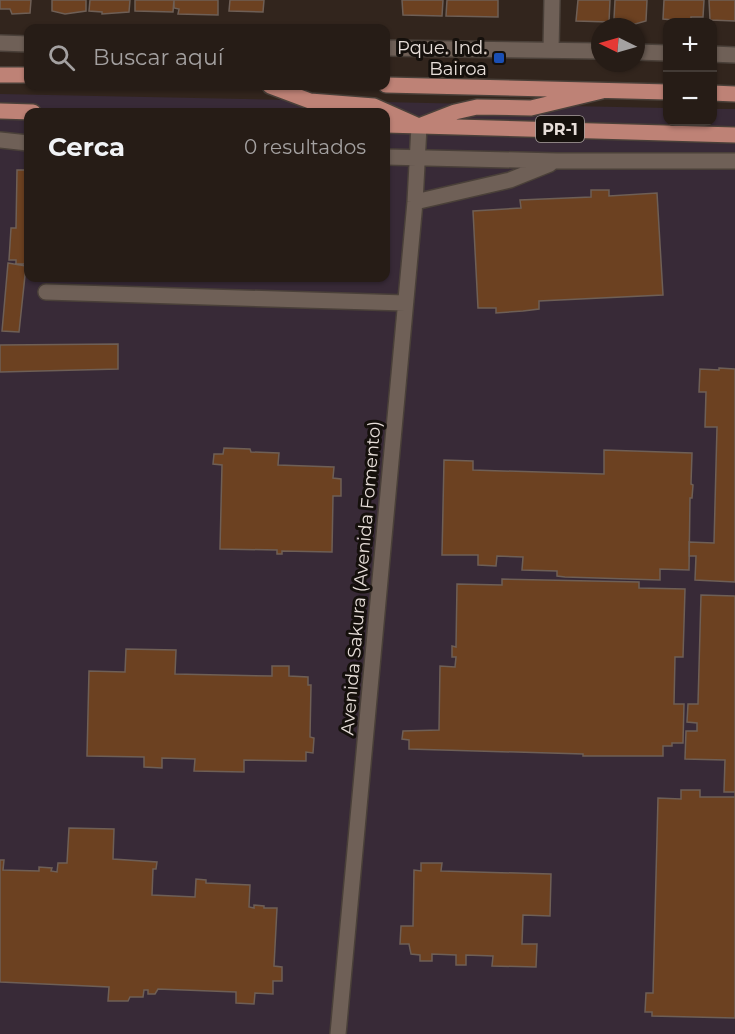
<!DOCTYPE html>
<html lang="es">
<head>
<meta charset="utf-8">
<style>
	body { margin:0; font-family:Montserrat,sans-serif; background:#2e251f; color:#f1f3f6 }
	.controls { position:absolute; right:18px; top:18px; display:grid; overflow:hidden; border-radius:12px; box-shadow:0 2px 4px #0004 }
	.controls button { width:54px; height:54px; display:grid; place-items:center; padding:0; border:0; border-bottom:2px solid #423a35; background:#261c16; color:#f1f3f6; font:30px sans-serif }
	.compass { position:absolute; left:591px; top:18px; width:54px; height:54px; border-radius:50%; background:#261c16; box-shadow:0 2px 4px #0004; rotate:275deg }
	.list { margin:0; padding:0; list-style:none }
	h2 { display:flex; justify-content:space-between; align-items:center; height:78px; margin:0; padding:0 24px; font-size:26px }
	h2 small { font-size:20px; font-weight:400; color:#a4a1a1 }
	.icon { flex:none; width:33px; height:33px; fill:none; stroke:currentColor; stroke-width:2; stroke-linecap:round; stroke-linejoin:round }
	.map { position:relative; flex:none; width:735px; height:1034px; overflow:hidden }
	.search { position:absolute; background:#261c16; box-shadow:0 2px 4px #0004; left:24px; top:24px; width:366px; height:66px; display:flex; align-items:center; gap:15px; box-sizing:border-box; padding:0 21px; border-radius:12px; color:#a4a1a1; font-size:22px }
	.panel { position:absolute; background:#261c16; box-shadow:0 2px 4px #0004; left:24px; top:108px; width:366px; height:174px; border-radius:12px }
	.map>svg:first-child { display:block }
	.industrial { fill:#382a37; fill-rule:evenodd }
	.building { fill:#6c4121; stroke:#6e5f56; stroke-width:1.5 }
	.lines { fill:none; stroke-linecap:round; stroke-linejoin:round }
	.street-casing { stroke:#4a4039; stroke-width:18 }
	.primary-casing { stroke:#4a4039; stroke-width:18 }
	.street { stroke:#6f6057; stroke-width:15 }
	.primary { stroke:#be8276; stroke-width:15 }
	.transit-dot { fill:#1a4fb4; stroke:#15100c; stroke-width:2 }
	.labels { text-anchor:middle; dominant-baseline:central; stroke-width:6; stroke-linejoin:round; paint-order:stroke }
	.shield { fill:#15100c; stroke:#a8a09c; stroke-width:1.5 }
	.shield-label { font-size:16px; font-weight:bold; fill:#e7ded9 }
	.poi-label { font-size:18px; fill:#e7ded9; stroke:#15100c; text-anchor:end }
	.street-label { font-size:18px; fill:#e7ded9; stroke:#15100c }
</style>
</head>
<body>
<div class="map">
<svg width="735" height="1034" viewBox="0 0 735 1034">
	<rect width="100%" height="100%" fill="#32251d"/>
	<!-- industrial -->
	<path class="industrial" d="M0,94L667,108L668,122H712L713,109H735V1034H0ZM28,112H386V278H28Z"/>
	<!-- building -->
	<path class="building" d="M0,0H31L30,13L12,14L10,9H0Z
		M52,0H86V11L65,14L52,11Z
		M90,0H130L129,12L102,14V12L89,11Z
		M135,0H174L173,12L135,11Z
		M174,0H218V15L178,14L179,9L174,8Z
		M230,0H264L263,12L229,11Z
		M402,0H443L442,16L403,15Z
		M447,0H498V17L446,16Z
		M578,0H610L609,22L576,21Z
		M615,0H647L646,21L635,24L614,19Z
		M664,0H704L703,17H691V20L684,19V21L663,19Z
		M709,0H735V21L710,20Z
		M17,170H28V264H16V260H9L11,228H16Z
		M591,190H609V196L657,193L663,295L539,301V309L523,311L496,313V308H478L473,211L521,208L520,200L591,197Z
		M8,263L26,266L19,332L2,331Z
		M118,344V369L0,372V345Z
		M719,368L735,369V582L695,580L696,556H689V542L714,543L717,427H705L706,392H699L700,369L719,370Z
		M224,448L250,449L251,452L279,453L278,465L334,467L333,478L341,479V496H333L332,552L282,551V554H277V550L220,549L222,465L213,464L214,454H223Z
		M604,450L692,453L691,484L693,485L692,498H690L689,570L660,569V580L565,577L557,576V571L522,570L523,557L497,556L496,566L478,565V555H442L444,460L473,461V470L604,474Z
		M502,579L639,582V588L685,589L683,657H675L674,704H684L683,743H672V746H663V756H583V754L409,749V740L402,739L403,731L439,730L440,666L455,667L456,657H452V646L456,647L457,584L502,585Z
		M701,595L735,596V797V792H724L725,760L685,759L686,731H697V723L687,722L688,704H698Z
		M126,649L176,650L175,674L272,676V666H289V676L308,677V685H311L310,737L314,738L313,753L306,752V761L244,760V772L194,771L195,759L162,758V768L144,767V757L87,756L89,671L125,672Z
		M681,790H700V797H735V1018L652,1016V1012H645L646,993H653L658,798L681,799Z
		M69,828L114,829L113,859L157,862L156,869H153L152,895L195,897L196,879L206,880V883L250,885L249,907L254,908V905L264,906V908H277L274,966L282,967V981H273V994L255,993L254,1004L236,1003V992L158,989L155,994H148V990H144L143,997H130L128,1001H108L109,987L0,982V860H4L3,870L39,871V867L52,868L51,871L57,872L58,863H67Z
		M421,863H442L441,871L551,874L550,916L523,915L522,944H537L536,967L492,966L493,956L466,955V965H456V955L432,954V961H420V955L411,954L409,944H400L401,926H413L414,870L421,871Z"/>
	<g class="lines">
		<!-- street casing -->
		<g class="street-casing">
			<path id="street" d="M0,43L28,44
				M386,48L600,51
				M551,50L552,0
				M636,52L668,53
				M712,54L735,55
				M0,140L28,143
				M386,157L557,161H735
				M415,202L510,180L550,164
				M46,292L405,303
				M338,1034L415,202L419,126"/>
		</g>
		<!-- primary casing -->
		<g class="primary-casing">
			<path id="primary" d="M0,75H28
				M386,85L668,92
				M270,86L310,101L374,106L419,126L455,112L477,107L531,108L602,91
				M712,93L735,94
				M0,111L33,112
				M386,125L735,135"/>
		</g>
		<!-- street -->
		<use href="#street" class="street"/>
		<!-- primary -->
		<use href="#primary" class="primary"/>
	</g>
	<!-- markers -->
	<rect class="transit-dot" x="493" y="52" width="12" height="12" rx="3"/>
	<g class="labels">
		<!-- shield labels -->
		<rect class="shield" x="536" y="116" width="48" height="26" rx="4.5"/>
		<g class="shield-label">
			<text x="560" y="129">PR-1</text>
		</g>
		<!-- poi labels -->
		<g class="poi-label">
			<text x="487" y="48">Pque. Ind.<tspan x="487" dy="21">Bairoa</tspan></text>
		</g>
		<!-- street labels -->
		<g class="street-label">
			<text transform="translate(361 578) rotate(-85)">Avenida Sakura (Avenida Fomento)</text>
		</g>
	</g>
</svg>
<div class="controls">
<button>+</button>
<button>−</button>
</div>
<svg class="compass" viewBox="-18 -18 36 36"><path d="M0-13l5 13h-10z" fill="#e53935"/><path d="M0 13l5-13h-10z" fill="#a4a1a1"/></svg>
<div class="search"><svg class="icon" aria-label="search" viewBox="0 0 24 24"><circle cx="10" cy="10" r="6"/><path d="M15 15l6 6"/></svg>Buscar aquí</div>
<section class="panel">
<h2>Cerca<small>0 resultados</small></h2>
<ul class="list">
</ul>
</section>
</div>
</body>
</html>
